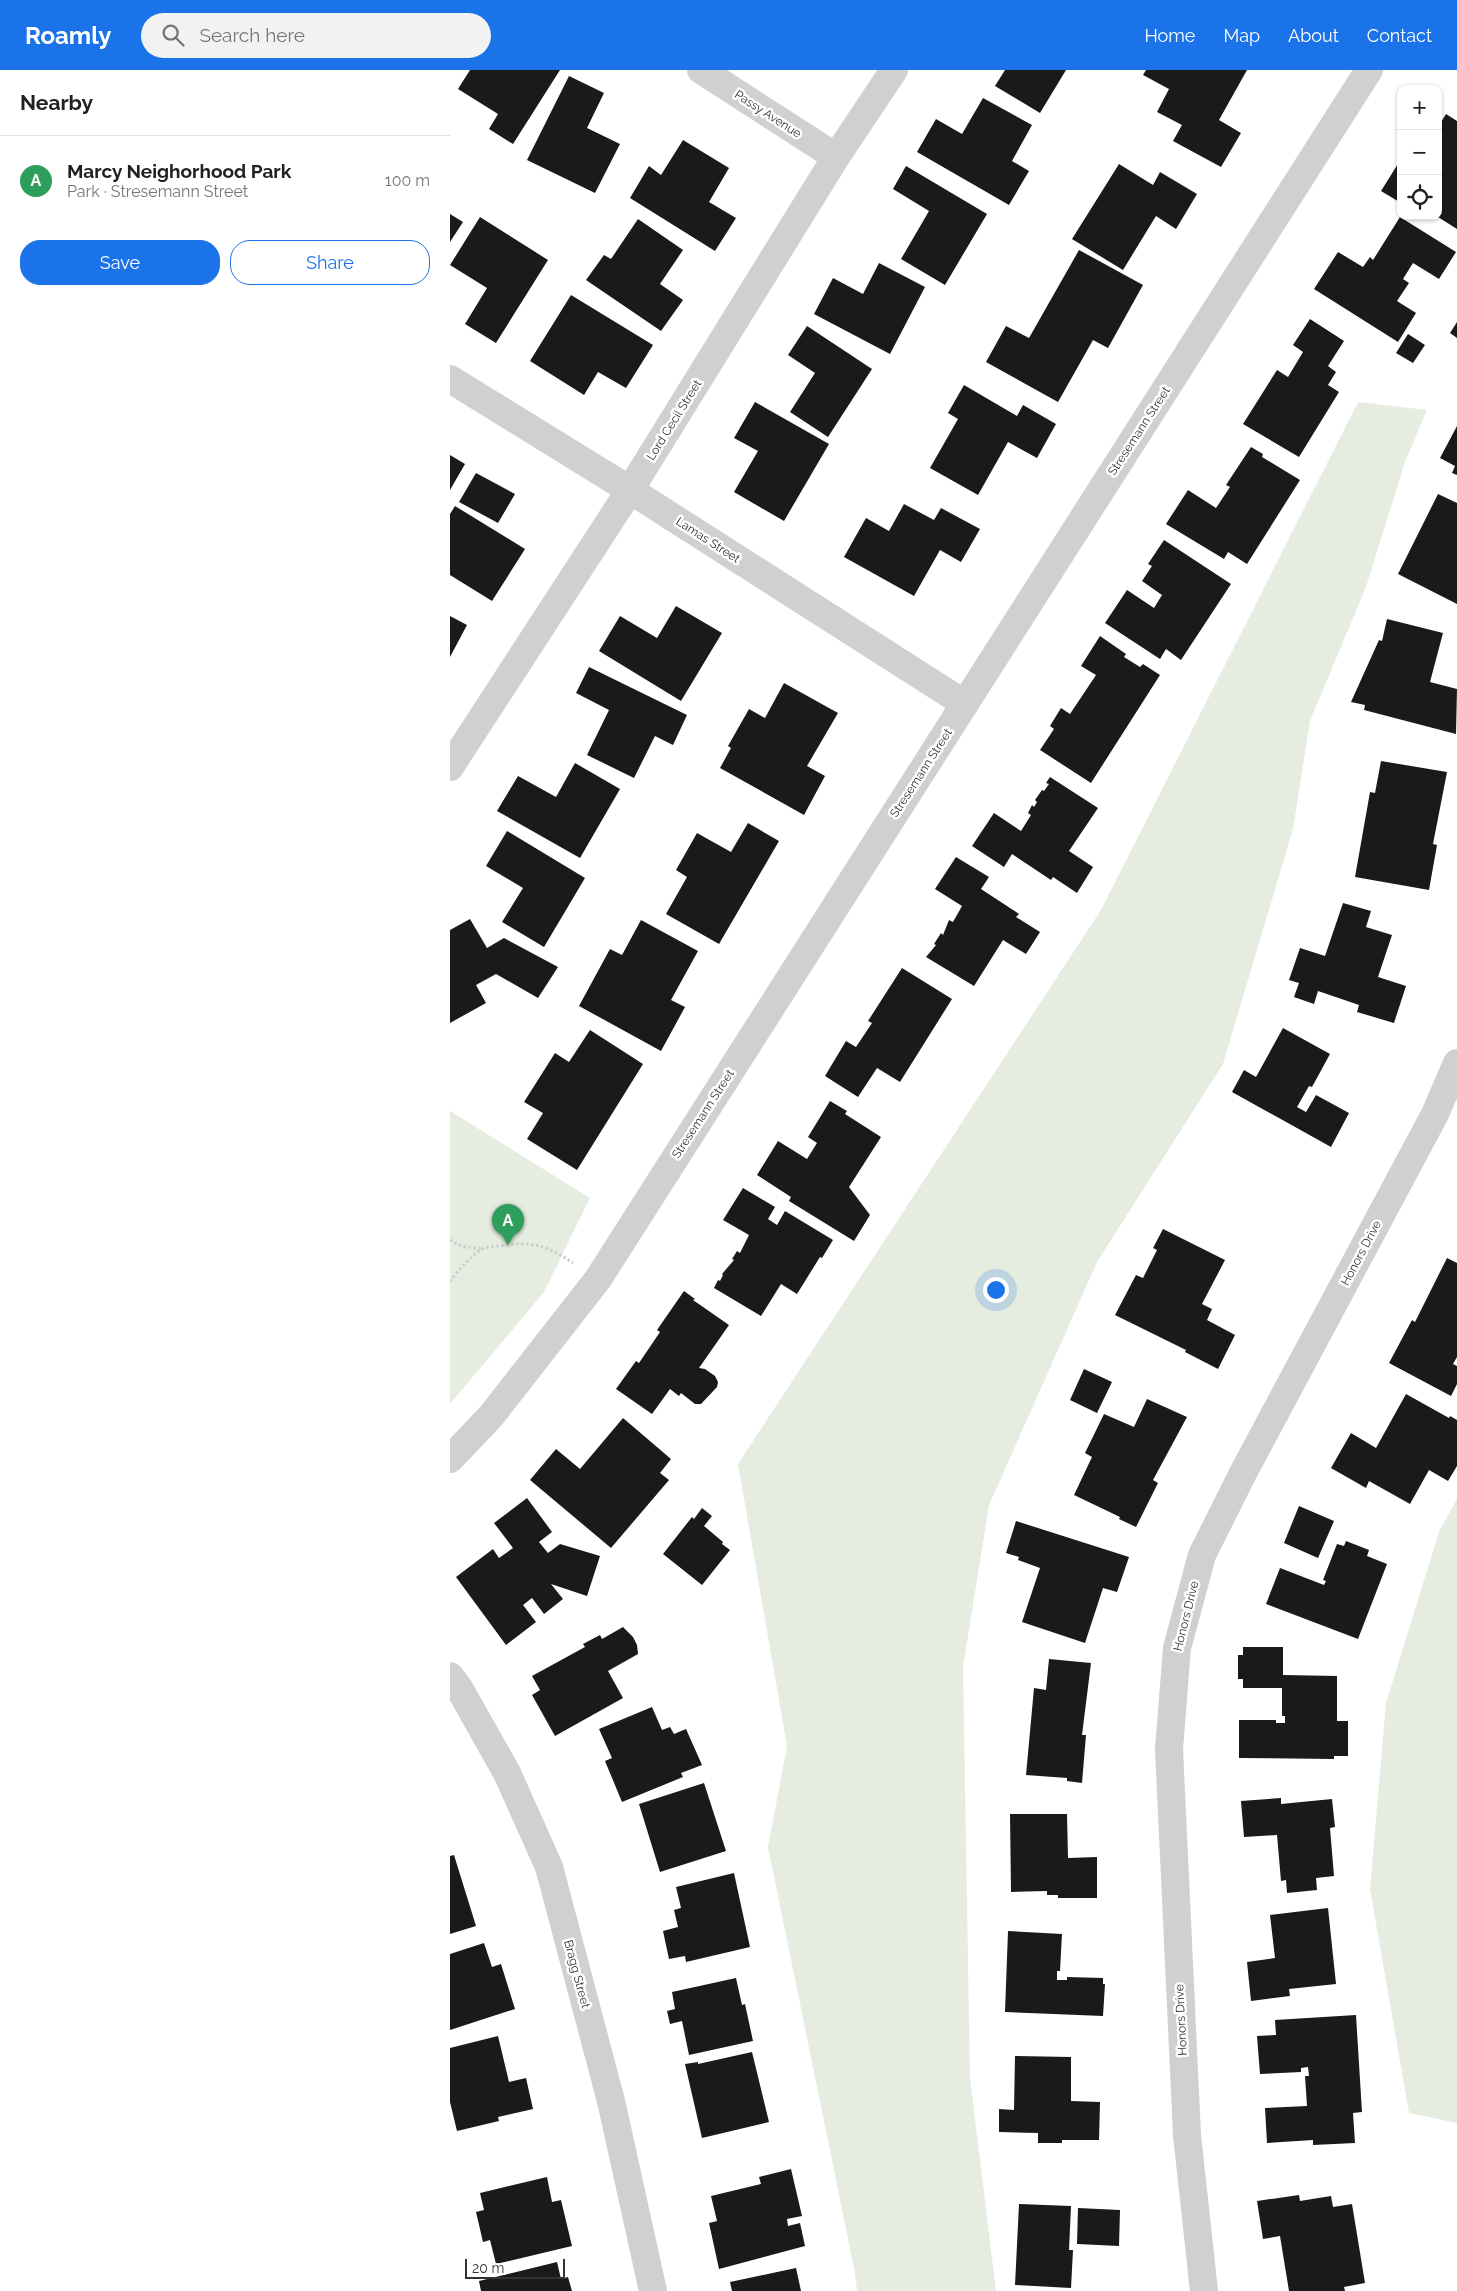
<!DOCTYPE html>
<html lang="en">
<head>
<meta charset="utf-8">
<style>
	body { margin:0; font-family:Raleway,sans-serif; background:#f2f2f2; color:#202124 }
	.controls { position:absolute; right:15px; top:15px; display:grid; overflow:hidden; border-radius:10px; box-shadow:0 1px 4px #0004 }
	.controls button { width:45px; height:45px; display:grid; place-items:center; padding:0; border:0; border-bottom:1px solid #e0e0e0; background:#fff; color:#202124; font:25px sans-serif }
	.scale { position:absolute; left:15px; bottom:12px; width:100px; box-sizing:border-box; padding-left:5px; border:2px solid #333; border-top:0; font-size:14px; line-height:18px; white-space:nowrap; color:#333; -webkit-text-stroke:4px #fff; paint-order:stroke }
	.you { position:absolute; left:545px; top:1219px; width:18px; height:18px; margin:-12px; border:4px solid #fff; border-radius:50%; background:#1a73e8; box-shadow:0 0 0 8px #1a73e833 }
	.badge { display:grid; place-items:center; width:32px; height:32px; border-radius:50%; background:#1a73e8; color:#fff; font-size:16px; font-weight:700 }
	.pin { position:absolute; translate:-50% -41px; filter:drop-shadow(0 1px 2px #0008) }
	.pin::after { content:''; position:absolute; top:26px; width:18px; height:15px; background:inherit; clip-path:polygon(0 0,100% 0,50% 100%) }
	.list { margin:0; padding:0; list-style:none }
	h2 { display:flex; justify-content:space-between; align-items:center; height:65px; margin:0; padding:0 20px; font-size:21px }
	h2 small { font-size:16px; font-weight:400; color:#757577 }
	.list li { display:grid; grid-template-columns:32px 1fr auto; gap:15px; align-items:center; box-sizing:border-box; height:90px; padding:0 20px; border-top:1px solid #e0e0e0 }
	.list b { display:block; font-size:19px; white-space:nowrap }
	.list p { margin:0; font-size:16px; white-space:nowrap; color:#757577 }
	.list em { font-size:16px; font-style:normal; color:#757577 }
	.actions { display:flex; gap:10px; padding:15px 20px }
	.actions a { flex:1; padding:11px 0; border:1px solid #1a73e8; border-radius:20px; text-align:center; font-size:18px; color:#1a73e8 }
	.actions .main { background:#1a73e8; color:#fff }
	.icon { flex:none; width:28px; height:28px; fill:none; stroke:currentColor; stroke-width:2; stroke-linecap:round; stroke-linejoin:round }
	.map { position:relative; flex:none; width:1007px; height:2221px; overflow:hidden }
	header { display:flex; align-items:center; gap:30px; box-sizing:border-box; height:70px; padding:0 25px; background:#1a73e8; color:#fff }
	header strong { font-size:24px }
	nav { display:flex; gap:28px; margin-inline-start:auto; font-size:18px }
	.search { width:350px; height:45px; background:#f2f2f2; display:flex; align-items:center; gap:12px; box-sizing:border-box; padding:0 18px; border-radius:28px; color:#757577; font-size:19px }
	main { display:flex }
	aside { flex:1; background:#fff }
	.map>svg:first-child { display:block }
	.green { fill:#e6ecdf }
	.building { fill:#1a1a1a }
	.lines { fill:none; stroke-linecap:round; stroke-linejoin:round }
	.path { stroke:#cdcdcd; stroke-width:3; stroke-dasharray:2.5 2.5; stroke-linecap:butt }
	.minor { stroke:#d0d0d0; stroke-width:28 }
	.labels { text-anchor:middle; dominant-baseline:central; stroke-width:5; stroke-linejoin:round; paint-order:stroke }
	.street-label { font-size:12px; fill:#333; stroke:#fff }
</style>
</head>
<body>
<header>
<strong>Roamly</strong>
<div class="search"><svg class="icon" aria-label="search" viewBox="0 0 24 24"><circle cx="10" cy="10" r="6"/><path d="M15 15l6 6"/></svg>Search here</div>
<nav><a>Home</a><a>Map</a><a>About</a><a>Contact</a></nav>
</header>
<main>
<aside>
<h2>Nearby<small></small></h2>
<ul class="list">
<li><span class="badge" style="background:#2e9e5b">A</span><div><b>Marcy Neighorhood Park</b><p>Park · Stresemann Street</p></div><em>100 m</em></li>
</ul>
<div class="actions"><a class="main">Save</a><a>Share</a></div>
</aside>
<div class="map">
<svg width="1007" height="2221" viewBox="0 0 1007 2221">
	<rect width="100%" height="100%" fill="#fff"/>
	<!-- green -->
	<path class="green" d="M908,332L977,340L955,392L916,517L860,651L843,759L773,994L647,1192L539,1435L513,1597L520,2008L546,2221H407L405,2203L318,1777L337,1676L288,1394L651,840Z
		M0,1041L140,1128L94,1222L0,1334Z
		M1007,1429V2053L959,2043L920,1819L936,1633L989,1462Z"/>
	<!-- building -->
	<path class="building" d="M20,0H110L63,74L39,59L48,44L8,19Z
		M555,0H616L590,43L545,16Z
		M696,0H797L769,50L791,63L771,97L723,71L732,55L707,42L719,19L693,5Z
		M119,6L154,23L137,58L170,74L145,123L77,90Z
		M533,28L582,55L562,91L579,101L559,135L467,82L486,49L512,64Z
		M996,44L1007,51V159L988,147V57Z
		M233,70L279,98L259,132L286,148L265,181L180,128L199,96L211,105Z
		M951,89V133L931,121Z
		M669,94L703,115L710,102L747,124L726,159L706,146L673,200L622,169Z
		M456,96L537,144L495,215L451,189L479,141L443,119Z
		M0,144L13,152L0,172Z
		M30,147L98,190L46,273L15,254L37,218L0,195Z
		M950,147L1006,182L989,209L963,193L953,209L959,213L947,231L966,243L948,272L864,219L888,182L913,197L920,187L923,190Z
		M188,149L233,180L210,214L233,230L211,261L136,210L154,185L161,189Z
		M629,180L693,215L658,278L643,270L608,332L536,292L556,256L579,268Z
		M429,193L475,217L440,284L364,244L383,208L413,224Z
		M121,225L203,275L176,318L148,302L134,325L80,291Z
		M860,249L894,271L878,296L886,302L878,315L889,322L849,387L793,354L827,300L838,307L853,282L843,275Z
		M1007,252V268L1000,263Z
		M357,256L422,299L378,367L340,342L365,303L338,285Z
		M958,264L975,275L963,293L946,283Z
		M514,315L567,346L573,335L606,354L587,388L558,372L528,425L480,398L508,349L498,343Z
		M305,332L379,374L334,451L284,422L308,381L284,368Z
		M1007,356V405L1002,403L1005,396L990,388Z
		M801,377L813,384L812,387L850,410L797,494L778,482L774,489L716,454L738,420L766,438L780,417L776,415Z
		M0,385L15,394L0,420Z
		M26,403L65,424L48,453L9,432Z
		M988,424L1007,433V534L948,504Z
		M454,434L484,450L491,438L530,459L511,492L490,480L464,526L394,487L416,448L439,461Z
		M5,436L75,479L42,531L0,505V444Z
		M714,470L781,514L731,590L716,579L710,589L655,553L677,520L704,538L712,525L692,511L702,496L698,494Z
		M226,536L272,563L231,631L149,581L170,546L207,568Z
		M0,546L17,555L0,587Z
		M937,549L993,563L980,612L1007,619L1006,664L914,640L915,635L901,632L929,570L932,571Z
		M650,566L676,584L674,587L690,597L693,594L710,605L641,713L590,680L604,659L600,656L611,638L620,644L646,605L631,596Z
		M139,597L237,645L223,675L205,666L184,708L137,685L159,640L126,623Z
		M334,613L388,643L357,696L375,706L354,745L270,698L281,678L278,676L299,639L315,648Z
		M931,691L997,702L983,774L987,775L979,820L905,807L920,722L925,723Z
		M125,693L170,719L130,788L47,741L68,706L106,727Z
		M600,707L648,738L619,781L643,797L627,823L603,807L601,810L562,784L554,797L522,776L544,743L571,761L581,745L578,743L582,735L584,737L587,732L585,730L592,720L594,721L599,714L596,713Z
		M298,753L329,771L269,874L216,844L237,807L226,800L247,763L281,782Z
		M57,761L135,808L94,877L52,852L73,818L36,796Z
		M506,787L539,807L531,819L569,844L566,847L590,862L576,884L553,870L524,916L476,887L486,875L484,874L491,863L493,865L499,850L503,852L512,836L485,819Z
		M893,833L921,841L916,857L942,865L928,907L956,916L944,953L907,942L909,935L868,921L864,934L844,927L849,913L839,910L850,878L875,886Z
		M20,849L37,878L54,868L108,897L88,928L46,904L26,915L36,933L0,953V860Z
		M191,850L248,881L221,930L235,937L211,981L129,936L160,879L172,885Z
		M452,898L502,929L450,1012L427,998L408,1027L375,1006L396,971L406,977L422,953L418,951Z
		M833,958L880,984L862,1017L859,1016L847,1037L856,1042L866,1025L899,1043L881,1077L782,1022L794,1000L806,1007Z
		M140,960L193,994L127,1100L77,1069L93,1043L74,1032L105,983L119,992Z
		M380,1031L397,1041L395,1044L431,1067L399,1117L420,1145L404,1171L339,1131L341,1127L307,1105L328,1071L357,1089L367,1073L358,1067Z
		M293,1118L325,1137L318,1149L327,1155L335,1141L383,1170L372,1188L370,1187L347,1224L331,1214L311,1246L264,1218L268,1210L270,1211L273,1205L272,1204L284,1190L282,1189L287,1181L290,1183L299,1165L273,1150Z
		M713,1159L775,1190L752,1234L762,1239L757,1250L785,1265L768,1299L735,1282L736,1280L665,1245L686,1205L693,1208L707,1180L703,1178Z
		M997,1188L1007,1193V1287L1003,1294L1007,1296V1314L1001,1326L939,1293L962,1250L965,1252Z
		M234,1221L245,1229L243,1230L279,1255L249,1298L255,1299L265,1306L268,1312L267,1317L251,1334H245L231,1323L229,1326L220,1319L202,1344L166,1319L186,1291L189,1293L210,1262L207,1260Z
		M634,1299L662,1312L647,1343L620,1330Z
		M956,1324L999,1348L1000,1346L1007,1350V1396L998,1411L979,1400L960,1434L919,1411L916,1418L881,1398L901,1363L926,1378Z
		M697,1329L737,1347L703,1410L708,1413L686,1457L669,1449L670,1447L624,1425L642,1387L635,1383L654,1344L684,1357Z
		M173,1348L221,1389L210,1403L219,1410L161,1478L80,1410L106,1379L130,1399Z
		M77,1428L102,1462L89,1472L98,1483L110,1474L150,1486L137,1526L101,1514L113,1529L94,1544L82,1528L73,1535L86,1552L56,1575L6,1507L43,1479L49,1488L63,1478L44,1453Z
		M849,1436L884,1451L868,1488L834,1473Z
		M252,1438L262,1446L254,1456L273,1472L272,1474L280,1480L252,1515L213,1484L242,1447L244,1449Z
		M566,1451L679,1487L667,1522L653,1518L635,1573L572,1552L590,1498L568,1490L569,1487L556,1483Z
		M896,1471L919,1480L917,1486L937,1494L908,1569L816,1534L830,1498L874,1515L876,1511L873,1510L887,1474L894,1476Z
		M173,1557L183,1567L187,1575L188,1584L158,1601L173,1628L105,1666L82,1625L90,1620L82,1606L135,1577L133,1574L150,1565L152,1569Z
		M793,1577H833V1605L887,1606V1651H898V1686H884V1689L789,1688V1650H826V1653H835V1646H832V1618H793V1609H788V1585H793Z
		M599,1589L641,1593L632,1665H636L632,1713L617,1711V1708L576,1705L584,1618L596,1620Z
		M202,1637L212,1660L220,1657L224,1664L236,1659L252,1695L231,1703L233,1707L172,1732L155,1691L162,1688L149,1659Z
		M254,1713L276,1781L210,1802L189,1734Z
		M831,1728V1734L882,1729L885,1757L880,1758L884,1806L866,1808L867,1820L837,1823L836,1810L831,1811L827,1765L794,1767L791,1731Z
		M560,1744H617L618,1788L647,1787V1828H608V1825H597V1821L561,1822Z
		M4,1785L26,1856L0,1864V1786Z
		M284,1803L300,1877L236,1892L235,1886L219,1889L213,1861L228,1857L224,1840L231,1838L226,1817Z
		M878,1838L886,1914L839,1919L840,1926L801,1931L797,1892L825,1888L820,1845Z
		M558,1861L612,1864L610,1901H607V1910H617V1907L653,1908V1914H655L653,1946L555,1942Z
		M34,1873L42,1897L51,1894L65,1939L0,1960V1884Z
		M286,1908L292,1935L295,1934L303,1971L239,1985L232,1951L220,1954L217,1941L225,1939L222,1922Z
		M906,1945L912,2042L903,2043L905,2073L863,2075V2070L817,2073L815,2038L857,2036L855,2006H859L858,1997L851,1998V2002L810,2004L807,1966L826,1965L825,1950Z
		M48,1966L59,2012L76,2008L83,2039L48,2047L49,2051L7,2061L0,2032V1978Z
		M302,1982L319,2052L252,2068L235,1994L248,1992V1994Z
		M565,1986L621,1987V2031L650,2032L649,2070H612V2073H588V2063L549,2062V2039L564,2040Z
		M341,2099L352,2146L337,2149L338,2156L350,2153L355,2176L269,2199L259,2153L267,2151L261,2126L311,2114L309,2107Z
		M97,2107L102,2132L111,2130L122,2176L46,2194L40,2170L33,2172L26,2142L34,2140L30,2123Z
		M849,2125L850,2131L881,2126L883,2137L902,2134L915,2213L894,2217L895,2221H839L830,2166L813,2169L807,2131Z
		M569,2134L621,2136L619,2180H623L621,2218L565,2215Z
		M628,2138L670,2140L669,2176L627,2174Z
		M107,2192L111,2209L118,2207L122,2221H31L29,2211Z
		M346,2198L351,2221H282L280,2212Z"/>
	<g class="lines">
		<!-- path -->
		<path class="path" d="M0,1170L11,1176L33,1179
			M0,1211C7,1202 23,1183 34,1178C39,1177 45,1176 50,1176C79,1170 99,1176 123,1193"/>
		<!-- minor -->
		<path class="minor" d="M251,0L386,87
			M0,309L180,420L515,634
			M0,697L180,420L386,87L444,0
			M0,1389L41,1346L148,1209L919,0
			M0,1606L9,1618L57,1703L99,1797L161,2031L203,2221
			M754,2221L737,2065L719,1679L727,1578L752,1485L793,1403L985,1044L1007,993"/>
	</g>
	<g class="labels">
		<!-- street labels -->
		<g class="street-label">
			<text transform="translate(318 44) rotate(33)">Passy Avenue</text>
			<text transform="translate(224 350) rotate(-58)">Lord Cecil Street</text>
			<text transform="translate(689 361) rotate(-57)">Stresemann Street</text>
			<text transform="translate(258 470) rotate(33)">Lamas Street</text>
			<text transform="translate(471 703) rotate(-57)">Stresemann Street</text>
			<text transform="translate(253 1044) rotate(-57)">Stresemann Street</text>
			<text transform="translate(911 1183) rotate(-62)">Honors Drive</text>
			<text transform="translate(736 1546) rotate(-76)">Honors Drive</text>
			<text transform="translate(127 1904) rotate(75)">Bragg Street</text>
			<text transform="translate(731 1950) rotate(-93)">Honors Drive</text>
		</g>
	</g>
</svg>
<div class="controls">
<button>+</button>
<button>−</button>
<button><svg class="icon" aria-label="locate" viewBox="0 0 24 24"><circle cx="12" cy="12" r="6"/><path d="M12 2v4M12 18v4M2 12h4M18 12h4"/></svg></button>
</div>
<div class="scale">20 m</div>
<div class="you"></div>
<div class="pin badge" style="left:58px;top:1175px;background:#2e9e5b">A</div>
</div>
</main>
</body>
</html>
